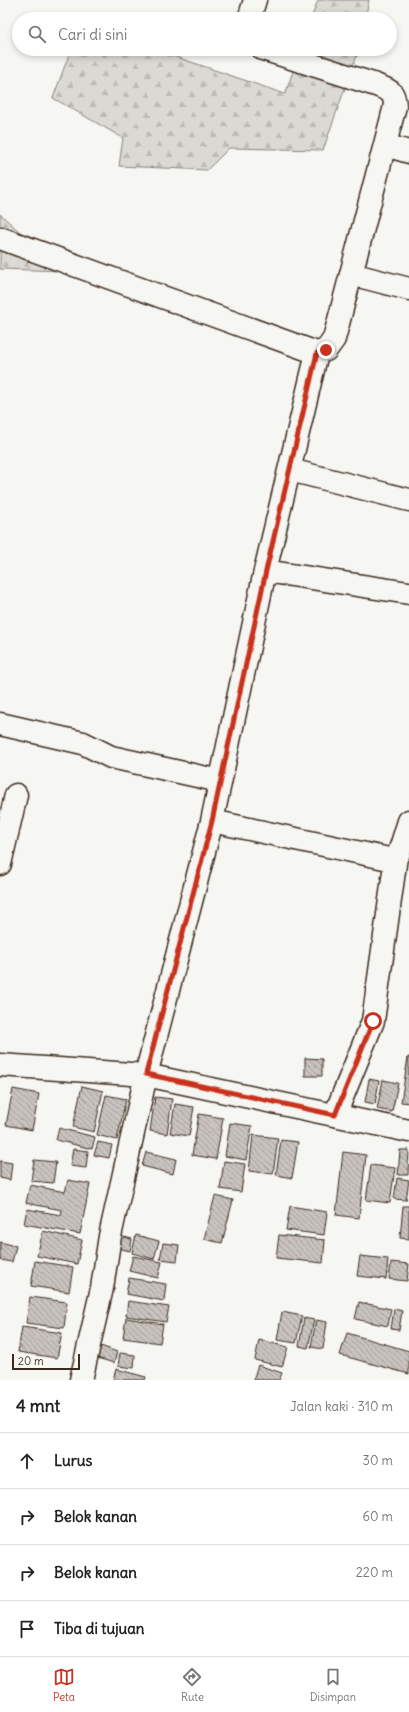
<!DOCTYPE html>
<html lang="id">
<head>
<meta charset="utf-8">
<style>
	body { margin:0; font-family:Delius,sans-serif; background:#f2f2f2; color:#222 }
	.scale { position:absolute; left:12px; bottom:10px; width:68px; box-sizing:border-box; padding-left:4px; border:2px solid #3b2a1e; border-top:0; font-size:11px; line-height:14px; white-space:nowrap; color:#3b2a1e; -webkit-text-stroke:3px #f6f6f2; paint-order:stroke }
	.stop { position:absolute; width:12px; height:12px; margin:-9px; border:3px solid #c8321e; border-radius:50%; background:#fff }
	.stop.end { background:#c8321e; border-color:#fff; box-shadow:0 1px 4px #0008 }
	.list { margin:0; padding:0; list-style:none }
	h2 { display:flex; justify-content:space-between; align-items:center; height:52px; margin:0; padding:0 16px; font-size:17px }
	h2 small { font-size:13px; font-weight:400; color:#767676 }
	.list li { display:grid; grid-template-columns:26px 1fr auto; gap:12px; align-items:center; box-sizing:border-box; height:56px; padding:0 16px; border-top:1px solid #e0e0e0 }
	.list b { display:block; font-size:15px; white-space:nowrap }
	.list em { font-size:13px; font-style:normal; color:#767676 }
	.icon { flex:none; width:22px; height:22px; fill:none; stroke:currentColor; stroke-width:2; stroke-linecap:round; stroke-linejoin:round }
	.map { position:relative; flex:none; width:409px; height:1380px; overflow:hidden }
	.search { position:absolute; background:#fff; box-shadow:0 2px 6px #0003; left:12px; right:12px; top:12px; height:44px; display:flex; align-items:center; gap:10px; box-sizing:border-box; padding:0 14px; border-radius:22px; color:#767676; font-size:15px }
	.sheet { height:276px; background:#fff }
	nav { display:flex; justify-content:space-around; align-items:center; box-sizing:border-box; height:56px; border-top:1px solid #e0e0e0; background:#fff; font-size:11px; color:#767676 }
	nav a { display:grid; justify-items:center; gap:2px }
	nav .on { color:#c8321e }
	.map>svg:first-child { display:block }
	.forest { fill:url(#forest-firs); stroke:#8a8278 }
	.building { fill:url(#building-back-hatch); stroke:#3b2a1e }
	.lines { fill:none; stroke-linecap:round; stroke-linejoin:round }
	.minor-casing { stroke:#3b2a1e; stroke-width:25 }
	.minor { stroke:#f6f6f2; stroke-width:22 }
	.route { stroke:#c8321e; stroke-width:5 }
</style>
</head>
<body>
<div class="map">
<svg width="409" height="1380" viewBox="0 0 409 1380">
	<defs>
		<pattern id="forest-firs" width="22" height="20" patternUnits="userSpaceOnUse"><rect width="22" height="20" fill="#dad9d3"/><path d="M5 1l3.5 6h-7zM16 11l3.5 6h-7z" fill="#bcbab5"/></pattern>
		<pattern id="building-back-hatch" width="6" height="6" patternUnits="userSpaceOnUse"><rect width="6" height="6" fill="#c8c3be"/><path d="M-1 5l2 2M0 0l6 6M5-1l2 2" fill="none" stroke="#a49f9a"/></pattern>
	</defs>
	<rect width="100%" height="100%" fill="#f6f6f2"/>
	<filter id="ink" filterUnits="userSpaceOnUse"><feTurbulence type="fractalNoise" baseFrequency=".025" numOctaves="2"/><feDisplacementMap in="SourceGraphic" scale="8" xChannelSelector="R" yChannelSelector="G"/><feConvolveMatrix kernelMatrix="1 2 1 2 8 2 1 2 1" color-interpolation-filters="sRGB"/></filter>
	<g filter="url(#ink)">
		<!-- forest -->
		<path class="forest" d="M318,0H369L365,19H311Z
			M71,49H153L285,94L301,49H359L323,150L229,148L207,170L119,166L123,138L53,98Z
			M0,214L63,271L0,269Z"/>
		<!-- building -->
		<path class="building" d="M408,1057H409V1103L401,1102Z
			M305,1058L322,1059V1076H305Z
			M369,1079L379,1081L375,1104L365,1102Z
			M383,1080L398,1083L392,1112L377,1109Z
			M82,1086L103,1091L94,1132L73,1127Z
			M13,1089L39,1094L32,1130L6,1125Z
			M106,1095L126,1099L117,1140L97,1135Z
			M155,1097L172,1099L167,1134L150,1131Z
			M175,1104L194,1107L189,1136L170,1133Z
			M199,1114L223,1118L216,1159L192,1155Z
			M230,1123L252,1126L246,1160L225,1156Z
			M59,1128L95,1137L92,1149L56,1140Z
			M253,1135L278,1138L273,1174L249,1171Z
			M281,1140L298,1142L292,1178L276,1175Z
			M98,1142L112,1145L109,1158L94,1155Z
			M73,1149L88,1151L86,1168L70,1166Z
			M400,1150H409L408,1175H398Z
			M146,1152L176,1159L173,1174L142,1166Z
			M343,1152L366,1155L359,1218L336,1215Z
			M34,1160L56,1162L53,1183L31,1181Z
			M0,1161L12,1163L10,1180L0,1178Z
			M224,1161L245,1164L241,1192L220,1189Z
			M371,1165L395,1168L390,1203L366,1200Z
			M397,1178L409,1180L406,1200L394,1199Z
			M68,1180L90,1184L80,1234L24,1224L27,1209L61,1215L62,1210L26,1203L30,1185L65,1192Z
			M215,1196L233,1200L222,1243L204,1239Z
			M290,1206L327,1212L324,1235L286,1230Z
			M403,1206H409V1239L400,1238Z
			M43,1231L82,1240L77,1264L37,1256Z
			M136,1235L159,1241L154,1259L132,1253Z
			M279,1235L325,1240L323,1263L276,1258Z
			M120,1236L132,1239L130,1251L118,1248Z
			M0,1242L16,1246L12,1262L0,1260Z
			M163,1243L179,1245L177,1261L160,1259Z
			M133,1256L162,1262L158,1278L129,1271Z
			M360,1256L388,1259L386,1279L357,1276Z
			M35,1261L73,1267L69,1292L31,1286Z
			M391,1262L409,1264L407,1281L389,1279Z
			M129,1278L166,1284L164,1301L126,1294Z
			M30,1297L67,1302L64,1328L26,1323Z
			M128,1301L169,1307L166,1322L126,1316Z
			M359,1302L391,1309L388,1326L355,1319Z
			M394,1309L402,1311L399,1330L391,1329Z
			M282,1312L302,1316L296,1343L277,1340Z
			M126,1318L163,1324L160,1343L123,1338Z
			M304,1318L314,1320L308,1348L299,1346Z
			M316,1320L327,1322L323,1349L311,1347Z
			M22,1327L62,1333L57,1358L18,1352Z
			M347,1333L409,1351V1374L340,1355Z
			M259,1340L288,1347L282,1367L255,1360Z
			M98,1345L117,1352L114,1363L94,1357Z
			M120,1353L135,1355L134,1368L118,1366Z
			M258,1365L282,1373L279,1380H253Z
			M116,1369L146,1377L145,1380H113Z"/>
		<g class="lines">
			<!-- minor casing -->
			<g class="minor-casing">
				<path id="minor" d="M249,19L255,0
					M385,145L409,152
					M0,238L317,353
					M351,274L409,289
					M290,470L409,500
					M265,571L409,593
					M0,724L83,743L111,757L220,781
					M212,821L389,859L396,857L399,853L409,821
					M0,864L16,795
					M0,1065L146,1075L409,1131
					M335,1115L373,1021L396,857
					M81,1380L102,1288L110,1236L146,1075L212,821L265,571L317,353L326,350L334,339L395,106C394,90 390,91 376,85L263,49"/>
			</g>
			<!-- minor -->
			<use href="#minor" class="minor"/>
		</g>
	</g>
	<g class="lines" filter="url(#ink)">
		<!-- route -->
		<path class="route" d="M326,350L317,353L266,571L212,821L146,1074L335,1115L373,1021"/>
	</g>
</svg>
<div class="scale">20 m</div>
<div class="stop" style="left:373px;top:1021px"></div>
<div class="stop end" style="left:326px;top:350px"></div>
<div class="search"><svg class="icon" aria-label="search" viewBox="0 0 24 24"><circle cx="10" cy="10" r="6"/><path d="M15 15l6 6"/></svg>Cari di sini</div>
</div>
<section class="sheet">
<h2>4 mnt<small>Jalan kaki · 310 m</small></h2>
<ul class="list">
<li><svg class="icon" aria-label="ahead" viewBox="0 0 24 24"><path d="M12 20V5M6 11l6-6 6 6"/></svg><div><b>Lurus</b></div><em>30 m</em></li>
<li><svg class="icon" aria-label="right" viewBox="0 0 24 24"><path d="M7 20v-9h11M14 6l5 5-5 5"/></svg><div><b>Belok kanan</b></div><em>60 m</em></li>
<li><svg class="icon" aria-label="right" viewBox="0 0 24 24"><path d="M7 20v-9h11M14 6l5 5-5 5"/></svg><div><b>Belok kanan</b></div><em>220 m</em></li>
<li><svg class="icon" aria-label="arrive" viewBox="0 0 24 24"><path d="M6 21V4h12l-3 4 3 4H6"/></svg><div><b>Tiba di tujuan</b></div></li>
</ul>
</section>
<nav>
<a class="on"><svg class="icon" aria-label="map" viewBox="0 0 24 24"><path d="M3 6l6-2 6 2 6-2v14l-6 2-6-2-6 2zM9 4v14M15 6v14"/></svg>Peta</a>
<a><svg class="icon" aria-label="directions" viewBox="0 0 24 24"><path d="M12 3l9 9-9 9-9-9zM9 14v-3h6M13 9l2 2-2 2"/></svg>Rute</a>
<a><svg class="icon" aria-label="saved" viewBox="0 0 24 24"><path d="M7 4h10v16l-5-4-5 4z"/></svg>Disimpan</a>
</nav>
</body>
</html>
